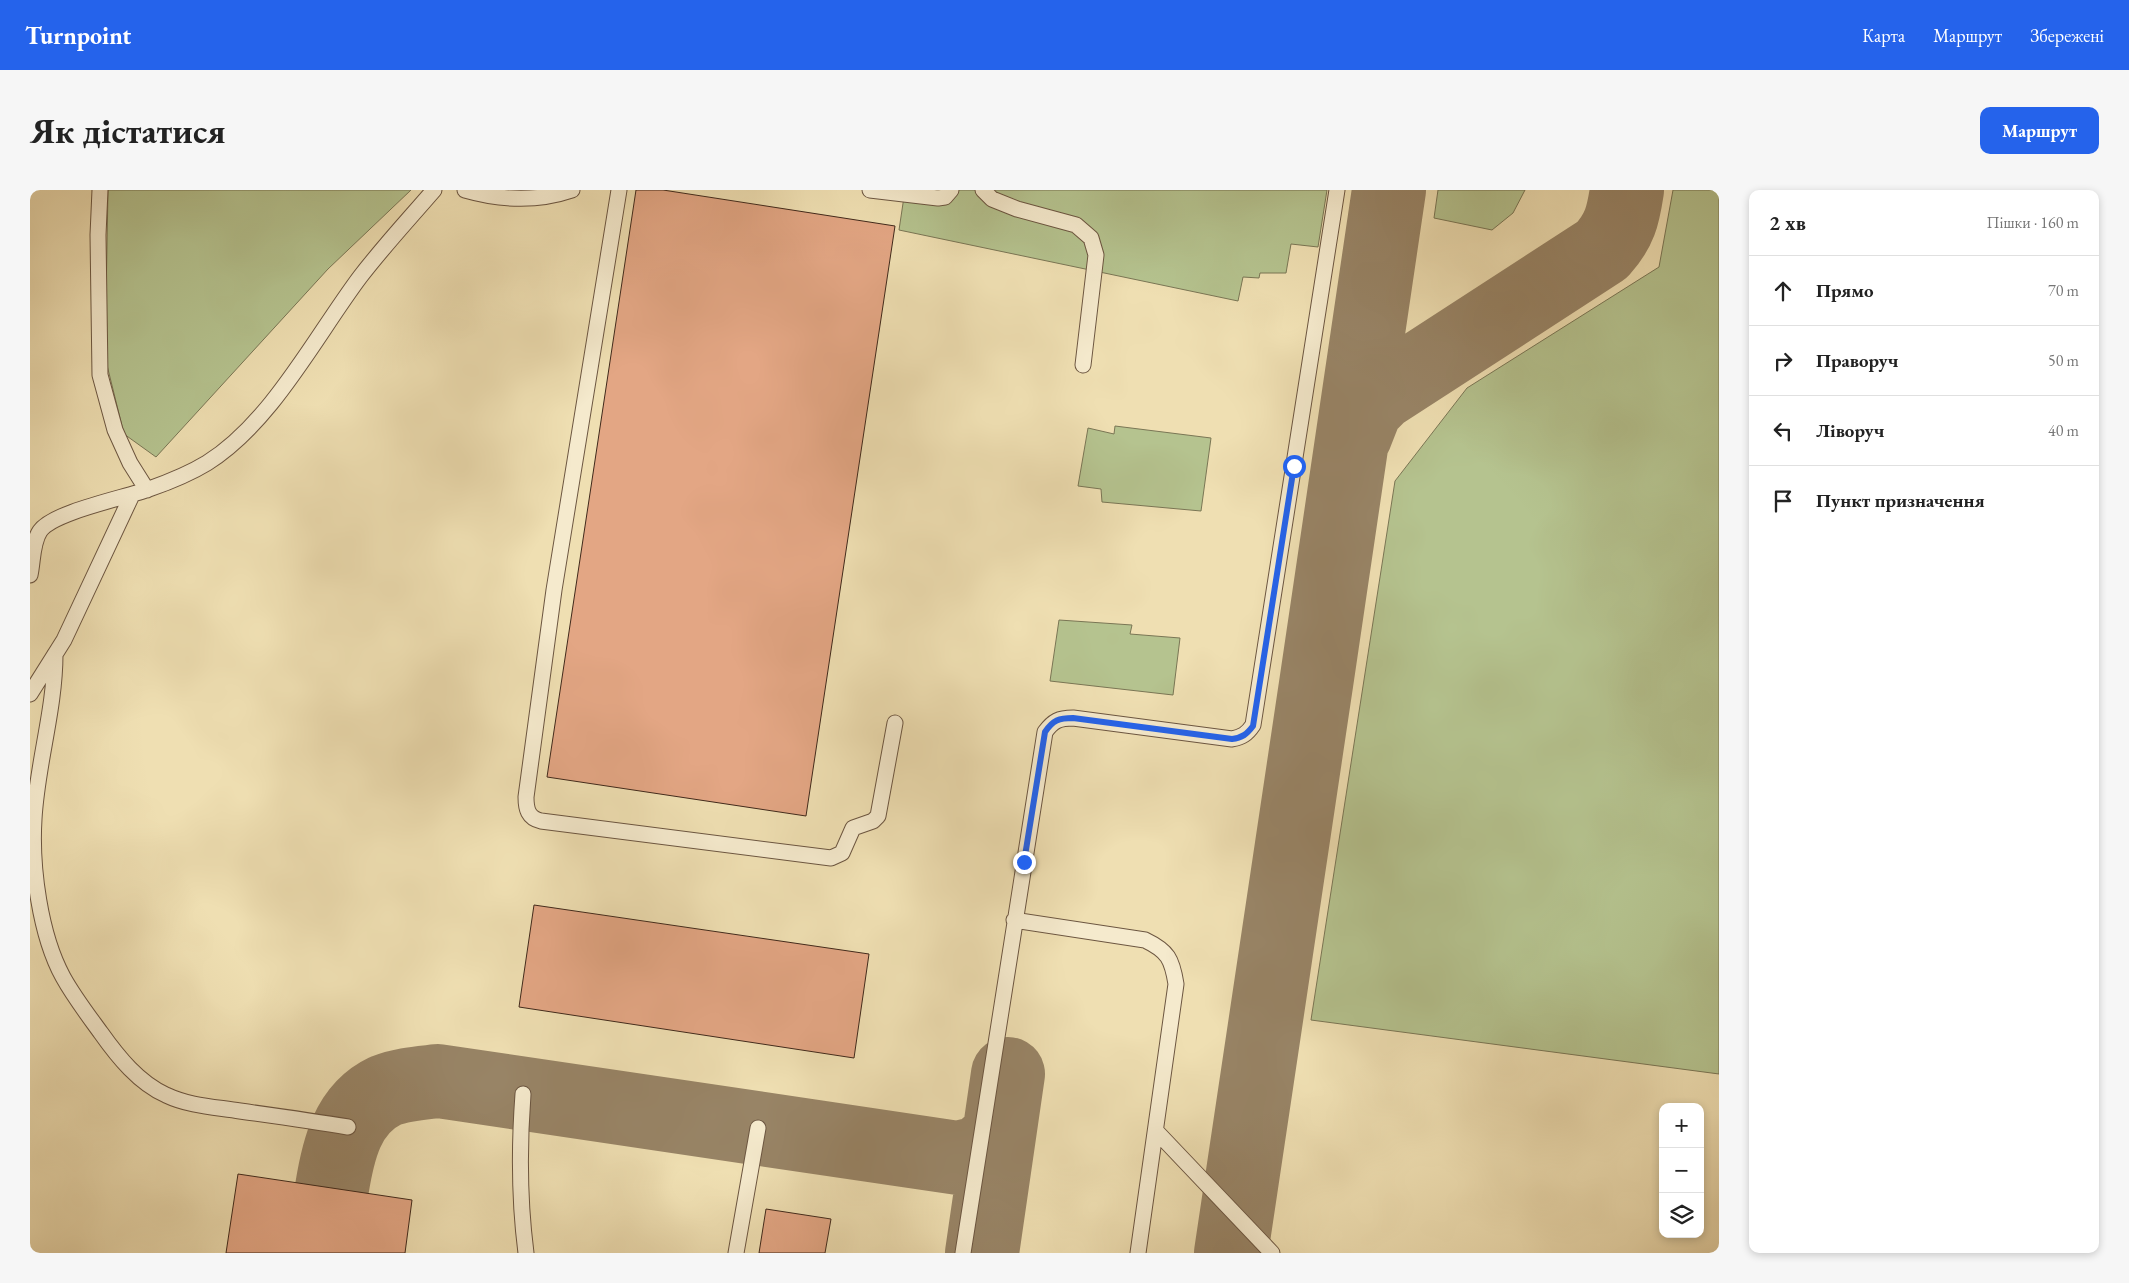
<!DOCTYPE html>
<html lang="uk">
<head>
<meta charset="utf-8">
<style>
	body { margin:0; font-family:"EB Garamond",serif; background:#f6f6f6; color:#222 }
	.controls { position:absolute; right:15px; bottom:15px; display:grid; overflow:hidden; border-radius:10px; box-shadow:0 2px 8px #0003 }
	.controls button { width:45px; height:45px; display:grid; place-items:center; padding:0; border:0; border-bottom:1px solid #e0e0e0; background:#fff; color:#222; font:25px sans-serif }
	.stop { position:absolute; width:15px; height:15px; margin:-11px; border:4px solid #2563eb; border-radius:50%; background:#fff }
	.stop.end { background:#2563eb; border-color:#fff; box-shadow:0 1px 5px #0008 }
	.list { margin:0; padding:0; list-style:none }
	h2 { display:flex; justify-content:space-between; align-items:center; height:65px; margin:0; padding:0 20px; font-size:21px }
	h2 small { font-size:16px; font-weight:400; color:#767676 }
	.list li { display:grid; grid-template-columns:32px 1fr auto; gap:15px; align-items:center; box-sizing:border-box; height:70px; padding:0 20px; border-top:1px solid #e0e0e0 }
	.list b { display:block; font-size:19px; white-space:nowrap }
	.list em { font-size:16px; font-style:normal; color:#767676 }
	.icon { flex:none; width:28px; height:28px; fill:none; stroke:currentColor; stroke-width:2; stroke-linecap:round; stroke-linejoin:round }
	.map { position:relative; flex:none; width:1689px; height:1063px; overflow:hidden; border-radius:10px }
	header { display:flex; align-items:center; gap:30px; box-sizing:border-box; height:70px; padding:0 25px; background:#2563eb; color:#fff }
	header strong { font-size:24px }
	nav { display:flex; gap:28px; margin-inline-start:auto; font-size:18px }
	.intro { display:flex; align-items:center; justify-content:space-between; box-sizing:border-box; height:120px; padding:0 30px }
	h1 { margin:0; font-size:35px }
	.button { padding:12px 22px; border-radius:10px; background:#2563eb; color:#fff; font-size:18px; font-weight:700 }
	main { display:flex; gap:30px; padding:0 30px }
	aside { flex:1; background:#fff; border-radius:10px; box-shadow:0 2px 8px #0003 }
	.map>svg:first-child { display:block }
	.green { fill:#b5c38f; stroke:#7a7655 }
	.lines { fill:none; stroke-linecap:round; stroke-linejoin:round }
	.taxiway { stroke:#988466; stroke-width:74 }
	.building { fill:#e3a684; stroke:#40291b }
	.lane-casing { stroke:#6c5641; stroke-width:17 }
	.lane { stroke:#f5eacd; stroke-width:15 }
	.route { stroke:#2563eb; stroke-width:6 }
</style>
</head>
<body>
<header>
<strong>Turnpoint</strong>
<nav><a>Карта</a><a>Маршрут</a><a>Збережені</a></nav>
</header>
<div class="intro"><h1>Як дістатися</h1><a class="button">Маршрут</a></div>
<main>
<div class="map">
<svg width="1689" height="1063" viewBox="0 0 1689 1063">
	<rect width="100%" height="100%" fill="#efdfb2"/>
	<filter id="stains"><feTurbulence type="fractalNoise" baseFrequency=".004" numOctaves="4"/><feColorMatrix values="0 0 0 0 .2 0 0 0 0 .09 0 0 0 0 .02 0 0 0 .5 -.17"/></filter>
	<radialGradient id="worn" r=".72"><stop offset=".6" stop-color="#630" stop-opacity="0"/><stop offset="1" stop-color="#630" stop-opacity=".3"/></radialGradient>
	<!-- green -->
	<path class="green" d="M78,0H381L298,79L126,267L94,244L75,167Z
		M875,0H1297L1288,57L1261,54L1256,83H1230L1229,88L1213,87L1208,111L869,40Z
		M1408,0H1495L1483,23L1462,40L1404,28Z
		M1643,0H1689V884L1281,830L1365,291L1437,198L1629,77Z
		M1085,236L1181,248L1171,321L1072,312L1071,299L1048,296L1058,238L1084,244Z
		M1029,430L1102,435L1100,444L1150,448L1143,505L1020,491Z"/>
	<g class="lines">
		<!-- taxiway -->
		<path class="taxiway" d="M1325,246L1336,218L1350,204L1572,60C1590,40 1593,26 1597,0
			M302,998C308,961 317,919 355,901C372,894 391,893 408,891L928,968L949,963L969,946
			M952,1063L978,884
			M1201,1063C1252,708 1309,355 1359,0"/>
	</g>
	<!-- building -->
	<path class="building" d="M606,0H633L865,36L776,626L517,587Z
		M504,715L839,764L824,868L489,817Z
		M208,984L382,1010L375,1063H196Z
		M736,1019L801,1029L795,1063H729Z"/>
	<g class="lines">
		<!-- lane casing -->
		<g class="lane-casing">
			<path id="lane" d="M70,0L68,45L70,185L85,240L100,273L117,300
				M435,0C470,10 507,12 542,0
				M589,0L524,400L496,607C496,619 498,628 511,631L801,668L812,663L823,638L843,631L848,626L865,533
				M840,0L908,8L915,7L921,0
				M953,0L962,9L987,19L1046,35L1061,48L1066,65L1053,175
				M0,385C3,372 2,353 10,341C23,322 94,308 119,299C139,292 159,284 177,273C242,232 285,147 330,87C353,57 379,29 404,0
				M25,464C25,520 7,574 4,629C1,677 10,745 33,787C44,807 58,825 71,843C88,867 109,893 136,905C159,916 185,917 210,921C246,926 282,931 318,937
				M0,504L34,450L102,305
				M984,730L1115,750C1138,761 1142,769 1146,794L1108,1063
				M493,904C489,958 489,1009 496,1063
				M1126,941L1242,1063
				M706,1063L728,938
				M933,1063L1015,542C1023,531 1029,528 1043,528L1202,549C1212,547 1217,544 1223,535L1307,0"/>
		</g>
		<!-- lane -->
		<use href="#lane" class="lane"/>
	</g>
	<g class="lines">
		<!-- route -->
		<path class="route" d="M994,672L1015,542C1023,530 1029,528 1043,528L1202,549C1212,548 1217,544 1223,536L1264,276"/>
	</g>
	<rect width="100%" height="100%" filter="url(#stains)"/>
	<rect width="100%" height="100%" fill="url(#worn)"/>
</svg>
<div class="controls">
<button>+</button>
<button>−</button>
<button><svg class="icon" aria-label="layers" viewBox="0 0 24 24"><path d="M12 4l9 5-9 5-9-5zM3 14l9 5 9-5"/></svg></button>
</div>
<div class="stop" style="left:1264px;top:276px"></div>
<div class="stop end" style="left:994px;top:672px"></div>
</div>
<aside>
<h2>2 хв<small>Пішки · 160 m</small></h2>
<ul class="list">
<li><svg class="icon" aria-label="ahead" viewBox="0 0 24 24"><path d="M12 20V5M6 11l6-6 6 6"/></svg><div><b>Прямо</b></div><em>70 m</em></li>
<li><svg class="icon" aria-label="right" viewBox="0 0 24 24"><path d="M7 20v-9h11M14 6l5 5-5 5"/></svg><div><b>Праворуч</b></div><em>50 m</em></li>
<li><svg class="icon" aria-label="left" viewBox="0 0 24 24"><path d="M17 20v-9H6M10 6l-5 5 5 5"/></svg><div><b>Ліворуч</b></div><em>40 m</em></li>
<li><svg class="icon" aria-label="arrive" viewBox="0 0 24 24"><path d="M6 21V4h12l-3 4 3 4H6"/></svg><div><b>Пункт призначення</b></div></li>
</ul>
</aside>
</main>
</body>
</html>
